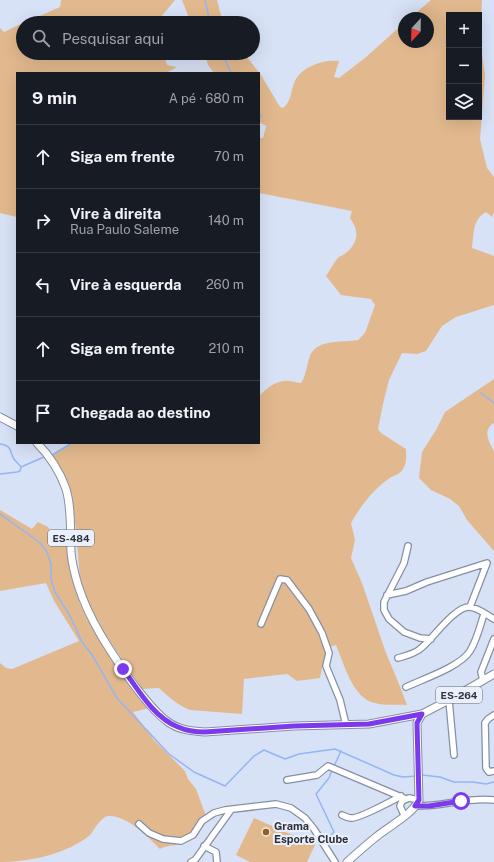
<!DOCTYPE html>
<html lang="pt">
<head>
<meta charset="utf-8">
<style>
	body { margin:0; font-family:"Public Sans",sans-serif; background:#20242c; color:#f1f3f6 }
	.controls { position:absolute; right:12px; top:12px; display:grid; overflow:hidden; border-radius:0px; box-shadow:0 4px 16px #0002 }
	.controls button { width:36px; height:36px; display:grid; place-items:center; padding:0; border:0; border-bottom:1px solid #363941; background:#171b24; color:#f1f3f6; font:20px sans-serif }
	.compass { position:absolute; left:398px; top:12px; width:36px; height:36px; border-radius:50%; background:#171b24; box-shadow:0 4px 16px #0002; rotate:202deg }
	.stop { position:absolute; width:12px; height:12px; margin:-9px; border:3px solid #7c3aed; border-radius:50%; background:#fff }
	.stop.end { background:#7c3aed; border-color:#fff; box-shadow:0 1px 4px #0008 }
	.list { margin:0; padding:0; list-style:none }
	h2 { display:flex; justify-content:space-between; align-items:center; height:52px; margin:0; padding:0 16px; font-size:17px }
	h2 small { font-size:13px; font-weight:400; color:#9ea1a6 }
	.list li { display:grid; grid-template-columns:26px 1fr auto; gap:12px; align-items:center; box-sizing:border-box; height:64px; padding:0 16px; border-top:1px solid #363941 }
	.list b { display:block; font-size:15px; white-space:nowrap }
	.list p { margin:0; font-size:13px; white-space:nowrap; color:#9ea1a6 }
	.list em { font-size:13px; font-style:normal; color:#9ea1a6 }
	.icon { flex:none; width:22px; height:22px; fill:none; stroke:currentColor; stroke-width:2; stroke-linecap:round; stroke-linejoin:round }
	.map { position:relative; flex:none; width:494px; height:862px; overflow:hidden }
	.search { position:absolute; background:#171b24; box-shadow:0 4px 16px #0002; left:16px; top:16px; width:244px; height:44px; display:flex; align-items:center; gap:10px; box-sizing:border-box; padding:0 14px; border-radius:22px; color:#9ea1a6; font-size:15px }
	.panel { position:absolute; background:#171b24; box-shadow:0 4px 16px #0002; left:16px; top:72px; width:244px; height:372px; border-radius:0px }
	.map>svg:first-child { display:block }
	.green { fill:#e2b98e; fill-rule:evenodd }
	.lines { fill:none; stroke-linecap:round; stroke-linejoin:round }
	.stream { stroke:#93b5f4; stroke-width:1.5 }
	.minor-casing { stroke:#8690a2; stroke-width:8 }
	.major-casing { stroke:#8690a2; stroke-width:9 }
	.minor { stroke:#fff; stroke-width:5.5 }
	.major { stroke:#fff; stroke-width:7 }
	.route { stroke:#7c3aed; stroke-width:5 }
	.poi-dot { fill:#966018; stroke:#e9effb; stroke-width:1.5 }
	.labels { text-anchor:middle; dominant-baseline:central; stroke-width:4; stroke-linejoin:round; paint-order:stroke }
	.shield { fill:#e9effb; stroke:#656a73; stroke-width:1 }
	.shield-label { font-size:10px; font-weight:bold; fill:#2d3139 }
	.poi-label { font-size:11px; font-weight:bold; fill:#2d3139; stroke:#e9effb; text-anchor:start }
</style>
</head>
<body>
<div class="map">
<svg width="494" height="862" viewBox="0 0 494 862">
	<rect width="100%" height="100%" fill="#d8e2f6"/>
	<!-- green -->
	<path class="green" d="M61,0H175L156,23H24L60,7Z
		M182,0H217L223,23H191Z
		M431,0H482L480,40L485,75L480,139L487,168L494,177V212L492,217L486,212C472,220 474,234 472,248L494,256V305L456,317L442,326L426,351L417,354L402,353L389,380L383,404L378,429L381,433L406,449C406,455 407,461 404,467C401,475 393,475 387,480C372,491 360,507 351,523L355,540L351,558L362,583L386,653L397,679L407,705C397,704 385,706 375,703C353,699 344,664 336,645L326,648L320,678L297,681L287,674L244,679L242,714L190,710C178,705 168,697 159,688L142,689L93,616L80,579L76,530L73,508L51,456L74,443H259V396C266,389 274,382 284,381C290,380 295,383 301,383C306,375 306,368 309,359C314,338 342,343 358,340L365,333L375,305L371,299L341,295L326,276C330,270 333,264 337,259C339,256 344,255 347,252C359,241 359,230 350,218L352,211L259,193V138H263L266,126L259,122V73H214L208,65L205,53H244L261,75L280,107L283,108C291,102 291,91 294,83C300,67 323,59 339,61L334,77L339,78L366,57L404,23V42H428V18H410ZM449,15H479V117H449Z
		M23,23V53H164L167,65L177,67L166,73H17V217L0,213V28L4,32Z
		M494,379V423C482,430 489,442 494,451V551L467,520L459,506L450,499L431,490L419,478L422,452L436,430L445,412Z
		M0,510L32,529L38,522L48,527L57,537L71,547L75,588L80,604L87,619L98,636L150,708L133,712L154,740L185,771L188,779L196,789L206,816L186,841C178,847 168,844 160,849C149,838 127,815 109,816C101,816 95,829 90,835C87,838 83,840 80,842C57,856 27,862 0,862V663L6,668L12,669L79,641L54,601L46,583L0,591Z
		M254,818L315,845L307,862H250L236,855Z"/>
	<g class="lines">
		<!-- stream -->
		<path class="stream" d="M205,0L210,23
			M222,53L231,73
			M259,114L262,117
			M481,393L494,403
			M0,444C13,446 9,451 14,459C16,462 19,464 21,467
			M52,455L72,443
			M21,467L44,457
			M0,474L17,472L20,471L21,467
			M0,514L39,542L46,550L51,564V579L55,592L70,616L82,642L92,655L117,698L169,754L194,772L225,786L254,756L264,750L285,759L299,754L335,749L394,775L403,777L416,776
			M335,764L341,751
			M422,775L440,777L454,782H473L486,784L494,782
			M327,839L334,832L316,794L329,778L332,770"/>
		<!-- minor casing -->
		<g class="minor-casing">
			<path id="minor" d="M408,546L404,563L384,602V610L389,619L404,632L420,638L431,639
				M387,595L406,591L427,582L487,563L470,607
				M261,624L280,579L287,580L309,609L322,633L329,653L326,666L340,700L346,725
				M398,658C405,656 414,654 420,649C432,640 454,607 469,607C477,607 487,615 494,619
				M483,680L481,672L494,639
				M406,687C423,679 460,667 470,651C477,640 480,626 484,614
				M449,700L454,755
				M494,715L488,719L485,723L486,768L489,772L494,771
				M287,780L317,775L328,766L406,799
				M415,806C441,807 467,797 494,800
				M342,815C344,816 347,818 351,818C358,819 392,801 401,796
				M404,815L400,806L402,801L409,798L419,800
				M139,824L149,833L163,839L181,841L193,835L202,821L214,813L225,810L276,804L291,808L305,818L314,829L335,862
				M204,846L216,852L217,862
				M191,862L195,860L231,810"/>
		</g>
		<!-- major casing -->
		<g class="major-casing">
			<path id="major" d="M0,417L17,426
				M37,443C49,455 60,472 66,489C72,509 70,532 71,552C72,563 75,575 78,585C89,620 110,651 131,681C142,695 153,711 168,722C179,730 192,731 205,732L294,726L369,724L422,714L449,700L494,674
				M347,862C357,853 366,845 376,837C389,826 412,815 419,800L417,723L422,714"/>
		</g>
		<!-- minor -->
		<use href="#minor" class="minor"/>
		<!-- major -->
		<use href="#major" class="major"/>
	</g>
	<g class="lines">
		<!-- route -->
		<path class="route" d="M123,669C138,689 153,717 178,727C187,731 196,732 205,732L294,726L369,724L422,714L417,723L419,800L415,806H429L461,801"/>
	</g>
	<!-- markers -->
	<circle class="poi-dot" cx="266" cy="832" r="4"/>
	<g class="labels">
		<!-- shield labels -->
		<g class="shield">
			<rect x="48" y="530" width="46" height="16" rx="3"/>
			<rect x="436" y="687" width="46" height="16" rx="3"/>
		</g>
		<g class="shield-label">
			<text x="71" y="538">ES-484</text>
			<text x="459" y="695">ES-264</text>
		</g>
		<!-- poi labels -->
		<g class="poi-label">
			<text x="274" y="826">Grama<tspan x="274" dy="13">Esporte Clube</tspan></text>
		</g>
	</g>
</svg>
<div class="controls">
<button>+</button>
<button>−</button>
<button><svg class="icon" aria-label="layers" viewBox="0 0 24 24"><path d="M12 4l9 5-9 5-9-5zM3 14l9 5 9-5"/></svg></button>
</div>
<svg class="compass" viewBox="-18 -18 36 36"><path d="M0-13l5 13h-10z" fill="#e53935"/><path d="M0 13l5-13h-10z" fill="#9ea1a6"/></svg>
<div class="stop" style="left:461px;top:801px"></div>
<div class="stop end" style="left:123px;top:669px"></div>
<div class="search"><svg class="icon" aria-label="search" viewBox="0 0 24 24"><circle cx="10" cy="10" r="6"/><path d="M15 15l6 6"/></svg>Pesquisar aqui</div>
<section class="panel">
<h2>9 min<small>A pé · 680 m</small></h2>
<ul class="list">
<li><svg class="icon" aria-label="ahead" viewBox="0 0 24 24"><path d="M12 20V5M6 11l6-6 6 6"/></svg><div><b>Siga em frente</b></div><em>70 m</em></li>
<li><svg class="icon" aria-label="right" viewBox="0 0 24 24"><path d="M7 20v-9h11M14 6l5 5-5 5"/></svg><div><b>Vire à direita</b><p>Rua Paulo Saleme</p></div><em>140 m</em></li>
<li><svg class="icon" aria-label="left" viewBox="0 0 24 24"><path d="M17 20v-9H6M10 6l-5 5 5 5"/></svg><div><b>Vire à esquerda</b></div><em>260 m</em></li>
<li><svg class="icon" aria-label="ahead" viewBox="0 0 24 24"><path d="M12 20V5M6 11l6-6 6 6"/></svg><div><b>Siga em frente</b></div><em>210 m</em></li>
<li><svg class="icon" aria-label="arrive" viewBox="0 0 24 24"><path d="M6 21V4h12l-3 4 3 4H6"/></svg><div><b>Chegada ao destino</b></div></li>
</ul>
</section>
</div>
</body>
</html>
